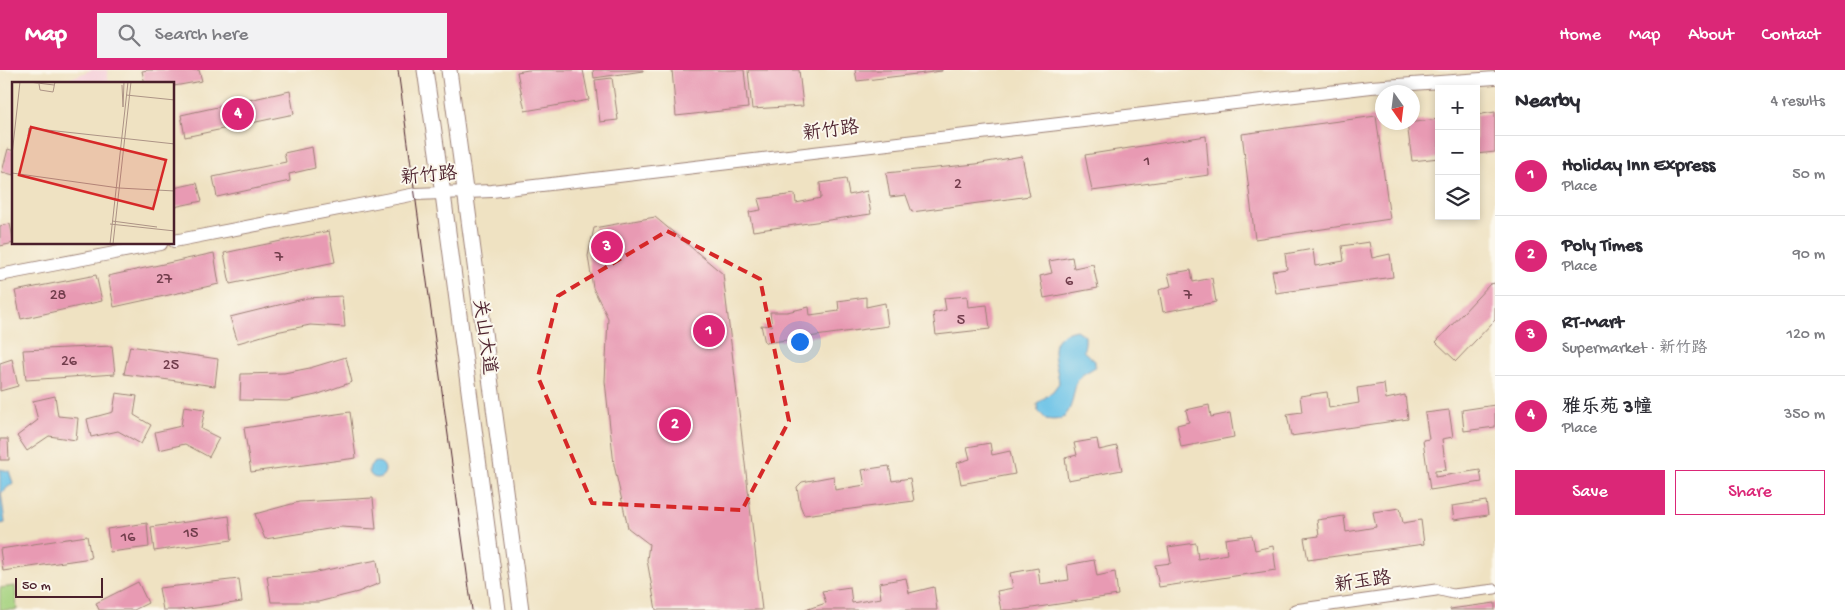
<!DOCTYPE html>
<html lang="en">
<head>
<meta charset="utf-8">
<style>
	body { margin:0; font-family:"Gochi Hand","LXGW WenKai TC",sans-serif; background:#f2f2f3; color:#2b2b33 }
	.controls { position:absolute; right:15px; top:15px; display:grid; overflow:hidden; border-radius:0px; box-shadow:0 2px 8px #0003 }
	.controls button { width:45px; height:45px; display:grid; place-items:center; padding:0; border:0; border-bottom:1px solid #e1e1e2; background:#fff; color:#2b2b33; font:25px sans-serif }
	.compass { position:absolute; left:1375px; top:15px; width:45px; height:45px; border-radius:50%; background:#fff; box-shadow:0 2px 8px #0003; rotate:166deg }
	.scale { position:absolute; left:15px; bottom:12px; width:88px; box-sizing:border-box; padding-left:5px; border:2px solid #4a1f2b; border-top:0; font-size:14px; line-height:18px; white-space:nowrap; color:#4a1f2b; -webkit-text-stroke:4px #fbf7ec; paint-order:stroke }
	.you { position:absolute; left:799px; top:271px; width:18px; height:18px; margin:-12px; border:4px solid #fff; border-radius:50%; background:#1a73e8; box-shadow:0 0 0 8px #1a73e833 }
	.badge { display:grid; place-items:center; width:32px; height:32px; border-radius:50%; background:#db2777; color:#fff; font-size:16px; font-weight:700 }
	.pin { position:absolute; translate:-50% -50%; border:2px solid #fff; box-shadow:0 1px 5px #0006 }
	.list { margin:0; padding:0; list-style:none }
	h2 { display:flex; justify-content:space-between; align-items:center; height:65px; margin:0; padding:0 20px; font-size:21px }
	h2 small { font-size:16px; font-weight:400; color:#7c7c81 }
	.list li { display:grid; grid-template-columns:32px 1fr auto; gap:15px; align-items:center; box-sizing:border-box; height:80px; padding:0 20px; border-top:1px solid #e1e1e2 }
	.list b { display:block; font-size:19px; white-space:nowrap }
	.list p { margin:0; font-size:16px; white-space:nowrap; color:#7c7c81 }
	.list em { font-size:16px; font-style:normal; color:#7c7c81 }
	.actions { display:flex; gap:10px; padding:15px 20px }
	.actions a { flex:1; padding:11px 0; border:1px solid #db2777; border-radius:0px; text-align:center; font-size:18px; color:#db2777 }
	.actions .main { background:#db2777; color:#fff }
	.icon { flex:none; width:28px; height:28px; fill:none; stroke:currentColor; stroke-width:2; stroke-linecap:round; stroke-linejoin:round }
	.map { position:relative; flex:none; width:1495px; height:540px; overflow:hidden }
	header { display:flex; align-items:center; gap:30px; box-sizing:border-box; height:70px; padding:0 25px; background:#db2777; color:#fff }
	header strong { font-size:24px }
	nav { display:flex; gap:28px; margin-inline-start:auto; font-size:18px }
	.search { width:350px; height:45px; background:#f2f2f3; display:flex; align-items:center; gap:12px; box-sizing:border-box; padding:0 18px; border-radius:0px; color:#7c7c81; font-size:19px }
	main { display:flex }
	aside { flex:1; background:#fff }
	.map>svg:first-child { display:block }
	.built { fill:#f5cfd9 }
	.green { fill:#a5d27f; stroke:#787855 }
	.water { fill:#6ac2e7; stroke:#5a7089 }
	.building { fill:#e89ab3 }
	.lines { fill:none; stroke-linecap:round; stroke-linejoin:round }
	.minor-casing { stroke:#9c8076; stroke-width:11 }
	.tertiary-casing { stroke:#9c8076; stroke-width:13 }
	.secondary-casing { stroke:#9c8076; stroke-width:14 }
	.primary-casing { stroke:#9c8076; stroke-width:17 }
	.minor { stroke:#fff; stroke-width:9 }
	.tertiary { stroke:#fff; stroke-width:11 }
	.secondary { stroke:#fff; stroke-width:12 }
	.primary { stroke:#fff; stroke-width:15 }
	.tram { stroke:#4a1f2b; stroke-width:1 }
	.marked { fill:none; stroke:#d62828; stroke-width:4; stroke-dasharray:10 6; stroke-linejoin:round }
	.labels { text-anchor:middle; dominant-baseline:central; stroke-width:4; stroke-linejoin:round; paint-order:stroke }
	.number-label { font-size:16px; fill:#723e4d }
	.street-label { font-size:19px; fill:#4a1f2b; stroke:#fbf7ec }
	.inset-road { fill:none; stroke:#ad9486; stroke-width:1 }
	.view { fill:#d62828; fill-opacity:0.15; stroke:#d62828; stroke-width:2.5 }
	.inset-edge { fill:none; stroke:#4a1f2b; stroke-width:2.5 }
</style>
</head>
<body>
<header>
<strong>Map</strong>
<div class="search"><svg class="icon" aria-label="search" viewBox="0 0 24 24"><circle cx="10" cy="10" r="6"/><path d="M15 15l6 6"/></svg>Search here</div>
<nav><a>Home</a><a>Map</a><a>About</a><a>Contact</a></nav>
</header>
<main>
<div class="map">
<svg width="1495" height="540" viewBox="0 0 1495 540">
	<rect width="100%" height="100%" fill="#fbf7ec"/>
	<filter id="ink" filterUnits="userSpaceOnUse"><feTurbulence type="fractalNoise" baseFrequency=".02" numOctaves="2"/><feDisplacementMap in="SourceGraphic" scale="10" xChannelSelector="R" yChannelSelector="G"/><feConvolveMatrix kernelMatrix="1 2 1 2 8 2 1 2 1" color-interpolation-filters="sRGB"/></filter>
	<filter id="wash" filterUnits="userSpaceOnUse"><feTurbulence type="fractalNoise" baseFrequency=".0096" numOctaves="4" result="noise"/><feDisplacementMap in="SourceGraphic" scale="20" xChannelSelector="R" yChannelSelector="G"/><feGaussianBlur stdDeviation="1.12" result="paint"/><feColorMatrix in="noise" values="0 0 0 0 0 0 0 0 0 0 0 0 0 0 0 0 0 1.4 0 .05"/><feComposite in="paint" operator="in"/></filter>
	<g filter="url(#wash)">
		<rect width="100%" height="100%" fill="#efe2c2"/>
		<!-- built -->
		<path class="built" d="M91,0H107L109,14H57Z"/>
		<!-- green -->
		<path class="green" d="M15,516L17,540H0V518Z"/>
		<!-- water -->
		<path class="water" d="M1076,260L1085,266C1086,286 1077,276 1095,291V297C1090,301 1083,303 1079,308C1070,320 1077,356 1046,349L1038,341L1037,334L1053,321L1059,313C1057,289 1042,267 1076,260Z
			M369 400a8 8 0 1 1 16 0a8 8 0 1 1-16 0Z
			M0,399L9,401L13,413L1,423L5,453L0,454Z"/>
		<g id="blocks">
			<!-- building -->
			<path class="building" d="M148,0H199L202,11L174,16V14H145L142,1Z
				M528,0H583L589,30L525,41L517,2Z
				M593,0H643V1L594,8Z
				M672,0H744L748,38L676,46Z
				M748,0H799L803,36L752,39Z
				M855,0H942V1L857,11Z
				M612,8L618,50L600,52L595,10Z
				M290,21L294,44L185,67L181,45Z
				M1495,42V82L1476,84V45Z
				M1376,46L1390,149L1255,169L1242,64Z
				M1439,49V88L1412,91L1407,53Z
				M1206,66L1209,105L1092,121L1085,85Z
				M312,77L315,98L289,104L290,111L217,127L213,107L286,92L284,83Z
				M8,79L14,81V105L2,102Z
				M1022,86L1030,126L912,142L906,125L890,127L886,103L976,94Z
				M846,109L849,125L867,121L871,144L753,161L749,142L761,140L758,129L795,124L796,133L821,128L820,113Z
				M197,113L202,131L174,137V118Z
				M655,147L723,204L762,540H656L647,490L649,474L628,458L614,395L605,311L608,248L593,218L588,186L594,158Z
				M10,154L14,173L0,176V156Z
				M329,161L335,192L230,214L224,183Z
				M1369,172L1372,188L1390,184L1393,207L1276,223L1272,201L1287,199L1285,184L1313,179L1315,196L1344,191L1342,176Z
				M214,183L219,214L114,237L108,206Z
				M1072,187L1074,198L1093,194L1098,218L1044,228L1040,206L1052,203L1049,191Z
				M1191,200L1193,212L1212,208L1216,232L1163,242L1159,220L1171,216L1168,204Z
				M96,205L102,231L21,249L15,221Z
				M1495,213V250L1456,291L1436,272L1490,214Z
				M342,226L345,257L310,255L276,262L238,273L230,247L307,228Z
				M967,226L968,237L987,235L990,259L936,265L933,243L946,240L944,228Z
				M866,227V237L885,233L888,256L765,273L761,255L772,256L770,242H787L809,237L810,245L839,241L838,231Z
				M112,276L115,304L26,310L23,280Z
				M130,276L218,289L215,316L124,304Z
				M346,287L352,312L316,325L287,331L240,330L241,304L284,303L310,298Z
				M12,289L18,316L0,321V293Z
				M1384,314L1386,329L1405,325L1408,349L1291,366L1287,344L1302,342L1300,326L1327,322L1329,338L1359,333L1357,318Z
				M116,323L137,326L134,345L151,355L141,374L118,361L91,367L87,349L113,342Z
				M55,326L58,346L78,348L76,370L49,366L27,381L17,366L38,350L33,331Z
				M1209,335L1211,347L1230,343L1234,367L1181,377L1177,355L1189,352L1186,340Z
				M1495,335V357L1464,361L1462,340Z
				M184,336L205,339L201,359L219,368L209,387L185,374L159,380L155,362L181,356Z
				M1449,340L1453,367L1442,369L1446,400L1435,401V407L1480,400L1482,412L1430,420L1423,370L1429,369L1425,343Z
				M350,342L356,388L251,402L244,358Z
				M0,369H8L9,390H0Z
				M1097,369L1099,380L1117,376L1122,400L1068,410L1065,388L1077,385L1074,373Z
				M990,373L992,385L1010,381L1015,404L961,414L957,393L970,389L967,377Z
				M889,396L892,411L910,408L914,431L804,445L800,435L797,417L802,412L834,406L835,420L865,415L862,400Z
				M373,428L376,459L341,457L265,469L255,444L299,432Z
				M1486,431L1488,445L1454,450L1452,436Z
				M1400,438L1403,453L1421,450L1424,474L1308,490L1304,468L1319,466L1317,450L1344,446L1346,462L1376,457L1373,442Z
				M229,446L232,470L154,481L151,457Z
				M147,453L149,477L110,482L107,459Z
				M1252,465L1255,480L1273,476L1276,500L1159,517L1155,495L1171,493L1168,477L1196,473L1198,489L1227,484L1225,469Z
				M87,466L91,488L3,501L0,479Z
				M377,490L380,513L358,522L318,532H271L267,506L311,503Z
				M1094,490L1097,506L1115,502L1118,525L1019,540H1001L997,521L1013,518L1010,503L1038,498L1040,514L1069,510L1067,495Z
				M906,508L909,523L934,517L937,540H805L826,533L822,521L850,517L852,533L881,528L879,513Z
				M239,509L242,532L180,540H163L159,518Z
				M138,512L148,533L134,540H99L96,533Z
				M1495,533V540H1450V539Z"/>
		</g>
	</g>
	<g filter="url(#ink)">
		<use href="#blocks" fill-opacity="0" stroke="#9c8076" stroke-width="1"/>
		<g class="lines">
			<!-- minor casing -->
			<g class="minor-casing">
				<path id="minor" d="M1436,520L1453,524L1495,519"/>
			</g>
			<!-- tertiary casing -->
			<g class="tertiary-casing">
				<path id="tertiary" d="M1295,540L1436,520"/>
			</g>
			<!-- secondary casing -->
			<g class="secondary-casing">
				<path id="secondary" d="M174,171L416,124L492,121L1371,17L1495,8
					M0,205L161,174"/>
			</g>
			<!-- primary casing -->
			<g class="primary-casing">
				<path id="primary" d="M425,0L443,124L498,540
					M449,0L521,540"/>
			</g>
			<!-- minor -->
			<use href="#minor" class="minor"/>
			<!-- tertiary -->
			<use href="#tertiary" class="tertiary"/>
			<!-- secondary -->
			<use href="#secondary" class="secondary"/>
			<!-- primary -->
			<use href="#primary" class="primary"/>
			<!-- tram -->
			<path class="tram" d="M398,0L472,540"/>
		</g>
	</g>
	<!-- marked area -->
	<path class="marked" d="M667,161L760,209L789,351L742,440L592,433L538,307L558,226Z"/>
	<g class="labels">
		<!-- number labels -->
		<g class="number-label">
			<text x="1147" y="92">1</text>
			<text x="958" y="115">2</text>
			<text x="279" y="188">7</text>
			<text x="164" y="210">27</text>
			<text x="1069" y="212">6</text>
			<text x="58" y="226">28</text>
			<text x="1188" y="226">7</text>
			<text x="961" y="251">5</text>
			<text x="69" y="292">26</text>
			<text x="171" y="296">25</text>
			<text x="191" y="464">15</text>
			<text x="128" y="468">16</text>
		</g>
		<!-- street labels -->
		<g class="street-label">
			<text transform="translate(831 62) rotate(-7)">新竹路</text>
			<text transform="translate(429 107) rotate(-5)">新竹路</text>
			<text transform="translate(483 267) rotate(82)">关山大道</text>
			<text transform="translate(1363 513) rotate(-8)">新玉路</text>
		</g>
	</g>
	<!-- overview -->
	<g transform="translate(12 12)">
		<rect width="162" height="162" fill="#efe2c2"/>
		<path class="inset-road" d="M17,0L42,3M27,2L28,8L41,10L43,0M110,3L111,25M114,13L163,18M111,25L112,0M16,54L17,46L163,62M0,73L8,0M0,91L107,106L163,109M100,139L145,145M98,142L163,149M98,162L116,0M101,162L119,0"/>
		<path class="view" d="M19,45L154,78L141,127L7,93Z"/>
		<rect width="162" height="162" class="inset-edge"/>
	</g>
</svg>
<div class="controls">
<button>+</button>
<button>−</button>
<button><svg class="icon" aria-label="layers" viewBox="0 0 24 24"><path d="M12 4l9 5-9 5-9-5zM3 14l9 5 9-5"/></svg></button>
</div>
<svg class="compass" viewBox="-18 -18 36 36"><path d="M0-13l5 13h-10z" fill="#e53935"/><path d="M0 13l5-13h-10z" fill="#7c7c81"/></svg>
<div class="scale">50 m</div>
<div class="you"></div>
<div class="pin badge" style="left:709px;top:261px">1</div>
<div class="pin badge" style="left:675px;top:355px">2</div>
<div class="pin badge" style="left:607px;top:177px">3</div>
<div class="pin badge" style="left:238px;top:44px">4</div>
</div>
<aside>
<h2>Nearby<small>4 results</small></h2>
<ul class="list">
<li><span class="badge">1</span><div><b>Holiday Inn Express</b><p>Place</p></div><em>50 m</em></li>
<li><span class="badge">2</span><div><b>Poly Times</b><p>Place</p></div><em>90 m</em></li>
<li><span class="badge">3</span><div><b>RT-Mart</b><p>Supermarket · 新竹路</p></div><em>120 m</em></li>
<li><span class="badge">4</span><div><b>雅乐苑 3幢</b><p>Place</p></div><em>350 m</em></li>
</ul>
<div class="actions"><a class="main">Save</a><a>Share</a></div>
</aside>
</main>
</body>
</html>
